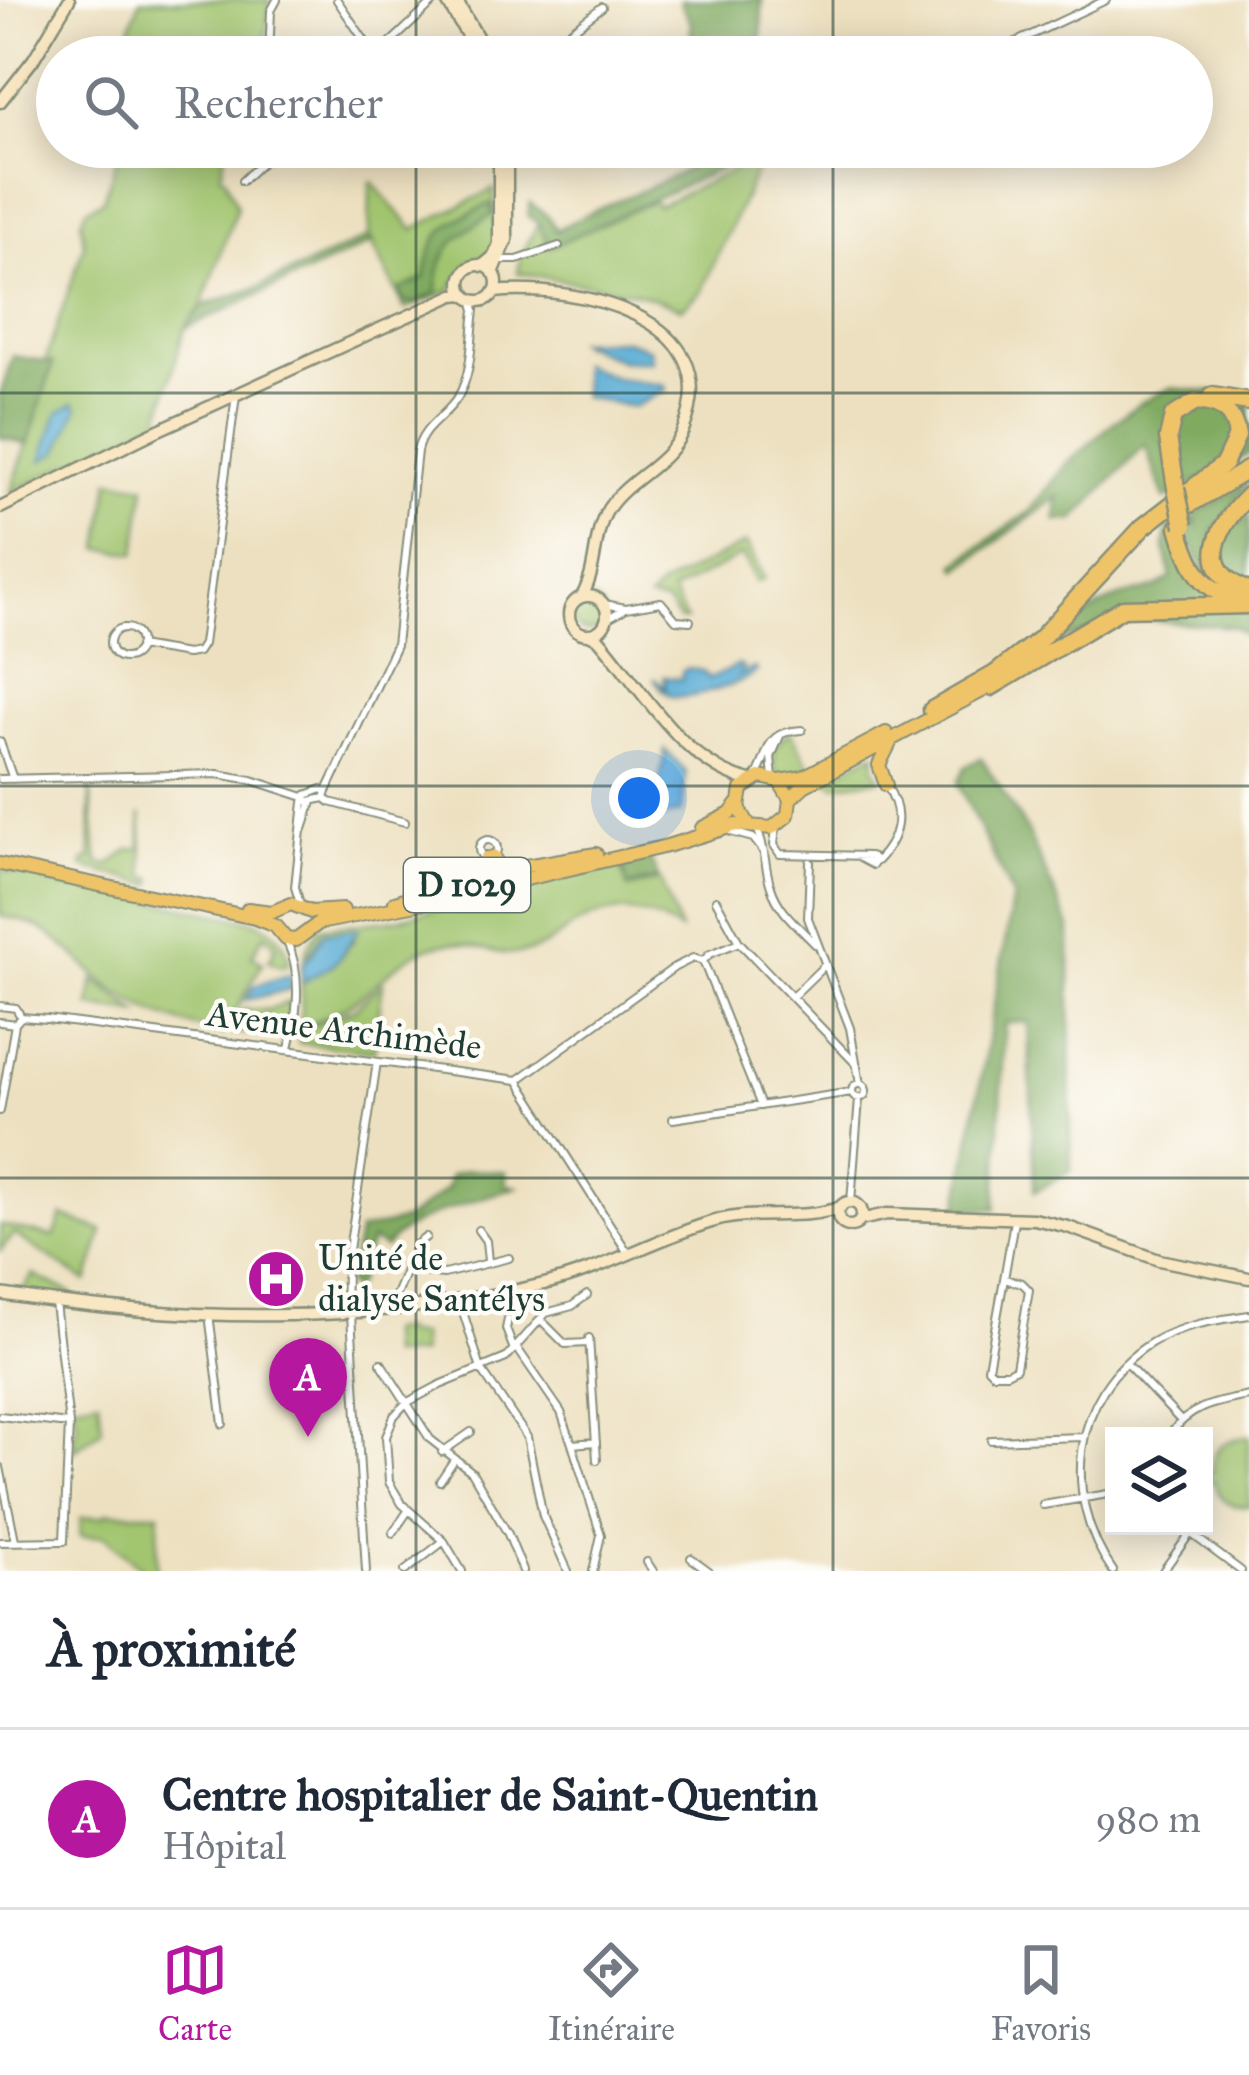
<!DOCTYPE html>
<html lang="fr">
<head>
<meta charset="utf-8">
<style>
	body { margin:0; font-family:"IM FELL Great Primer",serif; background:#f2f2f3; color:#1f2937 }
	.controls { position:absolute; right:36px; bottom:36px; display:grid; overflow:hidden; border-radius:0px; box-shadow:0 6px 30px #0003 }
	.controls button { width:108px; height:108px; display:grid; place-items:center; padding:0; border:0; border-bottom:3px solid #e0e1e3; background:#fff; color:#1f2937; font:60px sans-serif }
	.you { position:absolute; left:639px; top:798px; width:42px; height:42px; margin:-30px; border:9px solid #fff; border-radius:50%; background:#1a73e8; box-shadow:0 0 0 18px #1a73e833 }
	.badge { display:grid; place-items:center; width:78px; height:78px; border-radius:50%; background:#b5179e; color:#fff; font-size:39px; font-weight:700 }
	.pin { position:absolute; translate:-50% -99px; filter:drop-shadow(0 3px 6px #0008) }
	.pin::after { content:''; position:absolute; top:63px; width:42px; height:36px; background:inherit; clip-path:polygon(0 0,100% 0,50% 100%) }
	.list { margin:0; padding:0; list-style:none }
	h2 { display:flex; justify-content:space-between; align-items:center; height:156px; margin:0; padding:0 48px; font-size:51px }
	h2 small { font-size:39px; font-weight:400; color:#747a83 }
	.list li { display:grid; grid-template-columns:78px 1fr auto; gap:36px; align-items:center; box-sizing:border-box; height:180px; padding:0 48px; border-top:3px solid #e0e1e3 }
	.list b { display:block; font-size:45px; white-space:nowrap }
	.list p { margin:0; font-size:39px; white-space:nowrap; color:#747a83 }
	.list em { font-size:39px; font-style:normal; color:#747a83 }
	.icon { flex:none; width:66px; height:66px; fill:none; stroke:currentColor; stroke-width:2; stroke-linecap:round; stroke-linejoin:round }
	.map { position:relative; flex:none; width:1249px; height:1571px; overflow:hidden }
	.search { position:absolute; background:#fff; box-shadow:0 6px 30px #0003; left:36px; right:36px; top:36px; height:132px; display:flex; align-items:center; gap:30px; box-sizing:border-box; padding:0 42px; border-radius:66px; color:#747a83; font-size:45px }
	.sheet { height:336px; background:#fff }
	nav { display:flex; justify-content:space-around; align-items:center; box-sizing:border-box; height:168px; border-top:3px solid #e0e1e3; background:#fff; font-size:33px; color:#747a83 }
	nav a { display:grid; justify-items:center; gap:6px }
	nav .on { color:#b5179e }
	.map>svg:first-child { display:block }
	.green { fill:#a1c46e; stroke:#608051; stroke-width:3; fill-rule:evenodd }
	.forest { fill:#80aa61; stroke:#50744a; stroke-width:3 }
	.water { fill:#5badd6; stroke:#3d7585; stroke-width:3 }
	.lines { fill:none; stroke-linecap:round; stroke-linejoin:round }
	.street-casing { stroke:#868e7a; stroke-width:10 }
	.secondary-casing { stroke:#868e7a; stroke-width:15 }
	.primary-casing { stroke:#868e7a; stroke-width:16 }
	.highway-casing { stroke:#868e7a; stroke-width:21 }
	.street { stroke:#fff; stroke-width:6 }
	.secondary { stroke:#f9e7c3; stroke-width:10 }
	.primary { stroke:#efc469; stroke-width:12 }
	.highway { stroke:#efc469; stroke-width:16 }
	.highway-bridge-casing { stroke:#868e7a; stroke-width:21; stroke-linecap:butt }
	.highway-bridge { stroke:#efc469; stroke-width:16 }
	.grid { fill:none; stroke:#1f3d34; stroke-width:3; stroke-opacity:0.55 }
	.labels { text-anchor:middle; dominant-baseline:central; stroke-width:9; stroke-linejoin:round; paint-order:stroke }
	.shield { fill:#fdfcf7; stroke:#62766e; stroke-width:3 }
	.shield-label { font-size:33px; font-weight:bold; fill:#1f3d34 }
	.street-label { font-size:36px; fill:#1f3d34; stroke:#fdfcf7 }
	.poi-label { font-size:36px; fill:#1f3d34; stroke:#fdfcf7; text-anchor:start }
</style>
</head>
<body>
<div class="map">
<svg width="1249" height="1571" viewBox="0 0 1249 1571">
	<rect width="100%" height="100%" fill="#fdfcf7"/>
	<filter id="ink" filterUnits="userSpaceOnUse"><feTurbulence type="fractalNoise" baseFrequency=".00833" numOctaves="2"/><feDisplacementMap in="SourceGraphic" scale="24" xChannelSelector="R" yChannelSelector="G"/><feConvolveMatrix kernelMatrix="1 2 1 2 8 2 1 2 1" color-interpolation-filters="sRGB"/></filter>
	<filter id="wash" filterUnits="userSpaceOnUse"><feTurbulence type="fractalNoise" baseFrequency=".004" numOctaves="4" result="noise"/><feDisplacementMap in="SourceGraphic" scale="48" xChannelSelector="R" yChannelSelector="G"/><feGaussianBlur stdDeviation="2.7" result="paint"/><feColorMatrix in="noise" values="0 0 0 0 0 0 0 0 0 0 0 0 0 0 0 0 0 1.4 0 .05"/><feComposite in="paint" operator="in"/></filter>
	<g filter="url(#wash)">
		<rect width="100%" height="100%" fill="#ede0c0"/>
		<!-- green -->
		<path class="green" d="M140,0H270L264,57L255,52L250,57H120Z
			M121,147H226L221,175L225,177L237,207L202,306L184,329L159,421L11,492L53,364L45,362L84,245L81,221L86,209L103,200Z
			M763,156L701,292L682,308L634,292L518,273L521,257L538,223L550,247L654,201L657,206Z
			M373,182C385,200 400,212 413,229L494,189L496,240L492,254L468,265L450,291L405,309L369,237L370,183Z
			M110,480L145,486L136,553L100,549Z
			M746,543L764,578L756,582L742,555L672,592L686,620H679L667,603L649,599L660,587Z
			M573 616a16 16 0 1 1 32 0a16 16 0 1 1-32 0Z
			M787,733L792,734L812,770L785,778L774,770V748Z
			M876,752L874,765L880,779L836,785L825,779Z
			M90,786L98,863L111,865L129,850L141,848V813L144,875L154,879L152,885L83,867L84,861L91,859Z
			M620,863L628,889L660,880L680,931C641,907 609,904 569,929C553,940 541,951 521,953C485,958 466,931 422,950C399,960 383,979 364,994C344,1010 321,1019 298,1028C309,988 291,963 320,928L397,919ZM323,933L355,938L337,961L302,983V965Z
			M0,870L257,922C274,930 289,944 289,964L281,966L269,961L276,946L264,934L252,956L263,962L223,1034C185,1025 149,1014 117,992C73,962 58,923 0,916Z
			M94,979L138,1013L90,1007Z
			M383,983L374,1051L299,1043L300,1031L354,1009Z
			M290,1001L289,1026L274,1033H231L244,1009L268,1010Z
			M62,1216L103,1231L87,1282L14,1234L0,1251V1225L54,1237Z
			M33,1275L71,1293L66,1301L21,1293Z
			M403,1330L404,1334L420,1335L421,1354L389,1356L388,1331Z
			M99,1399L102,1429L75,1450L74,1432L78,1426L72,1404Z
			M1249,1436V1506C1229,1508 1219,1501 1214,1481L1204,1483V1474L1213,1472C1211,1446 1225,1440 1249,1436Z
			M107,1513H159L156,1571H145L104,1536H80L81,1518L106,1516Z"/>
		<!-- forest -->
		<path class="forest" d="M679,0H762L761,57H690L691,23Z
			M688,147H760V150L550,247L538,223L528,216L530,203L548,216L557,231C598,204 645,193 687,169Z
			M491,203L492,215C456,235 438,249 437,292L415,303L404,302L399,290L425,278C430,229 449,223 491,203Z
			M369,237L374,242L184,329L202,306L254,289Z
			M13,356L53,363L28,444L0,437V396Z
			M1171,388L1249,396V454L1165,499L1145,445L1074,520H1056L1058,497L959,569L955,564L1029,512L1067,464L1114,422L1145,400Z
			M1249,483L1213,533L1229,590C1204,575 1184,547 1190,517L1197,525L1195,514Z
			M1249,515V584H1244L1222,565L1224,532L1236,517L1241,523Z
			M1172,525L1180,556L1249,609V638L1235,627L1132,619L1053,643C1072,625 1093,608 1117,598C1137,591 1154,592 1171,578L1165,548L1167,529Z
			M981,758L1026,829L1070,927L1071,1171L1035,1191L1028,1022L1005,1023L996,1209H958L1013,897L958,783L965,767Z
			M649,856L658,878L628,887L623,866Z
			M467,1170L506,1172V1185L516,1187C483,1198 402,1219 385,1248L371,1240L357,1284L352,1289L347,1285L359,1231L406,1220L447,1189L450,1176Z"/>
		<!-- water -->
		<path class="water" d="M627,340L650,349L652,361H622L575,341Z
			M581,364L616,378L664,385L666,390L634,407L583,397Z
			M75,403L78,408L58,452L42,460L58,412Z
			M739,665L743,668L739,675L755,668L757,671C745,683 693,699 675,697C665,695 659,685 654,678L666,688L664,677L682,679V672L687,668L703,671L709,679Z
			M665,750L686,772L682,812L657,819L654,815Z
			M359,929L337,961L302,983V965L313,953L323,933Z
			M291,974V989L246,1000L254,986Z"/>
	</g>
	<g filter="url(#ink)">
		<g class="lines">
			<!-- street casing -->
			<g class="street-casing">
				<path id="street" d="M337,0L375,56
					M269,57L271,11L277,0
					M375,57L436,0
					M536,57L602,7
					M984,57L1106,0
					M763,151L774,147
					M242,181L278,147
					M501,260H517L559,246
					M604,604L626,608L661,602L676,620L690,621
					M606,619L623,610
					M110 643a15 15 0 1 1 30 0a15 15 0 1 1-30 0Z
					M139,646L187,654L198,652L203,644L236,395
					M0,742L13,779
					M757,775C772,746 765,732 802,730
					M773,778L771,757L780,736
					M0,779L218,774L252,780L304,797
					M322,789L327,792L325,798L304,802L306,795Z
					M327,791L396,645L417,451C423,425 445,418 458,397C473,371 471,339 475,310L472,299
					M325,798L330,802L405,822
					M757,828C766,848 764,867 771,887C778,911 799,927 815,944
					M776,828L774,845L780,854L870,856L877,861C899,838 905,813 886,785
					M303,829L312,802
					M731,832L753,838L764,852
					M479 849a9 9 0 1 1 18 0a9 9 0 1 1-18 0Z
					M860,858L873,865
					M810,862L808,918L850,1028L860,1084
					M716,900L739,942L857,1065
					M300,904L295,887L304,802
					M287,942C303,975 297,1015 289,1049
					M703,961L761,1106
					M703,961L710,954L739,942
					M792,997L824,966
					M0,1006L16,1008L21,1017
					M0,1022L15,1024L21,1017L47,1019L518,1080L675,967L693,958L703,961
					M518,1080L628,1253
					M852 1091a7 7 0 1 1 14 0a7 7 0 1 1-14 0Z
					M0,1111L15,1024
					M673,1119L852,1092
					M851,1202L859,1099
					M478,1230L486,1241L488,1261
					M406,1270L444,1274L509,1258
					M1004,1279L1022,1283L1029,1290L1016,1368L1007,1373H993L988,1368Z
					M1004,1279L1014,1221
					M459,1299L481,1369L527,1437L543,1516L568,1571
					M391,1307L417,1244L426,1237
					M345,1310L346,1270L377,1062
					M209,1314L223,1424
					M351,1314L366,1571
					M508,1319L506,1329L514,1350
					M540,1319L565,1344L589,1343
					M589,1338L597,1460
					M517,1348L561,1412L572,1444L601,1535L593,1571
					M381,1363L430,1439L472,1472L508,1534L523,1571
					M1126,1363L1181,1421
					M0,1416L68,1424
					M1169,1436C1189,1406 1216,1402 1249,1396
					M991,1440L1083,1437
					M572,1444L596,1442
					M442,1452L471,1432
					M0,1467L15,1540
					M440,1481L454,1460
					M1043,1505L1114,1493
					M1181,1526L1241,1571
					M393,1533L408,1511
					M0,1542L64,1541L69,1424L55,1303
					M691,1558L709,1571
					M647,1562L653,1571
					M405,1571L444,1541
					M462,1571L444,1541L402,1504L389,1482L386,1437L394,1416L406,1403L440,1385L506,1358L546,1313L572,1306L587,1295
					M1113,1571C1061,1498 1071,1393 1151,1343C1180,1325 1216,1320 1249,1315
					M1163,1571L1189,1535"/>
			</g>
			<!-- secondary casing -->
			<g class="secondary-casing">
				<path id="secondary" d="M446,0L480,57
					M456,0L489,57
					M0,102L33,60L69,0
					M461 283a18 18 0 1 1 36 0a18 18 0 1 1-36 0Z
					M482,266L494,256L499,244V147
					M493,273L507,240V147
					M494,292C573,284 731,316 683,430C668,466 628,478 608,509C592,536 598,569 582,596
					M0,508L152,433L454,295L465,294
					M569 615a19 19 0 1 1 38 0a19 19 0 1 1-38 0Z
					M589,634L599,639C640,686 684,766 750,781
					M838 1214a12 12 0 1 1 24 0a12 12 0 1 1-24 0Z
					M860,1220L887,1214L1034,1219L1068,1227L1159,1260L1249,1278
					M0,1294C177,1322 368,1326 544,1284C603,1270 656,1238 715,1221C757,1209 802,1222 841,1207"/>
			</g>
			<!-- primary casing -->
			<g class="primary-casing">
				<path id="primary" d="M780,781L803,777L886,733
					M886,785L879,765L890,743
					M790,799L804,786L984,690
					M702,828L730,814L738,804
					M493,857L502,870L596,854
					M0,864L255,918L275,926L286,939L296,940L319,923L432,901L667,846L736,825L772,828L788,815L790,799L779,781L760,777L742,789L739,808L748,823
					M395,902L480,876L487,870L486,858
					M248,909L272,912L291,904L311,912L343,910"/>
			</g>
			<!-- highway casing -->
			<g class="highway-casing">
				<path id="highway" d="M1212,396L1249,402
					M1249,495C1218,525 1192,570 1249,591
					M1188,505L1249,469
					M1179,527C1189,564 1202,595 1245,600
					M991,687L1123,608L1249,605
					M932,710L995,674L1040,639L1143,527L1224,464L1237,436C1234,413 1219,401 1196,402L1173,416L1168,438L1176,488"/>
			</g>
			<!-- street -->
			<use href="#street" class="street"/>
			<!-- secondary -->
			<use href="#secondary" class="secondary"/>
			<!-- primary -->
			<use href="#primary" class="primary"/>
			<!-- highway -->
			<use href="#highway" class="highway"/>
			<!-- highway-bridge casing -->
			<g class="highway-bridge-casing">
				<path id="highway-bridge" d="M1176,488L1184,526"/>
			</g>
			<!-- highway-bridge -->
			<use href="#highway-bridge" class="highway-bridge"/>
		</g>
	</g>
	<!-- grid -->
	<path class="grid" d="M416,0V57M833,0V57M416,147V1571M833,147V1571M0,393H1249M0,786H1249M0,1178H1249"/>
	<!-- icons -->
	<defs>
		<g id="hospital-disc" transform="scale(3)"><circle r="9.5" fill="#b5179e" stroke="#fdfcf7"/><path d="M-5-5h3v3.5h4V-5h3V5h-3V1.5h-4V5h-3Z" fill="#fff"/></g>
	</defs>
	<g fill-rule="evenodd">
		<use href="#hospital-disc" x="276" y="1279"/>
	</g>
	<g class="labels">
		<!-- shield labels -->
		<rect class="shield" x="404" y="858" width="126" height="54" rx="9"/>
		<g class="shield-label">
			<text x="467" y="885">D 1029</text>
		</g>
		<!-- street labels -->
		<g class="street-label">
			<text transform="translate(344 1030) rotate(7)">Avenue Archimède</text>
		</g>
		<!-- poi labels -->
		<g class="poi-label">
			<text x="318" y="1258">Unité de<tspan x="318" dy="41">dialyse Santélys</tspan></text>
		</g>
	</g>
</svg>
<div class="controls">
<button><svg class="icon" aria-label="layers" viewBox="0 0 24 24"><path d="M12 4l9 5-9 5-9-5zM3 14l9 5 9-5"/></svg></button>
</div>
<div class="you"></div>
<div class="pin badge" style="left:308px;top:1437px">A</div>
<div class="search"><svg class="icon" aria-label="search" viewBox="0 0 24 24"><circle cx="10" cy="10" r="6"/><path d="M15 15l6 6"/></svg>Rechercher</div>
</div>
<section class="sheet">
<h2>À proximité<small></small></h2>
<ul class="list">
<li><span class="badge">A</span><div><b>Centre hospitalier de Saint-Quentin</b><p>Hôpital</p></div><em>980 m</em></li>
</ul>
</section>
<nav>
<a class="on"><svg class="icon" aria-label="map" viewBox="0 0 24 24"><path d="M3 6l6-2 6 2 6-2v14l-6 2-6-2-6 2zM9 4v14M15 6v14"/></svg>Carte</a>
<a><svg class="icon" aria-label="directions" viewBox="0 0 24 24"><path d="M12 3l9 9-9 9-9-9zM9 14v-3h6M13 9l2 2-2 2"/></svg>Itinéraire</a>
<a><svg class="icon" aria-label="saved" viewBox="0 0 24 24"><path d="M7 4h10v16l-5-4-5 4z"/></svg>Favoris</a>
</nav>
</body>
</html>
